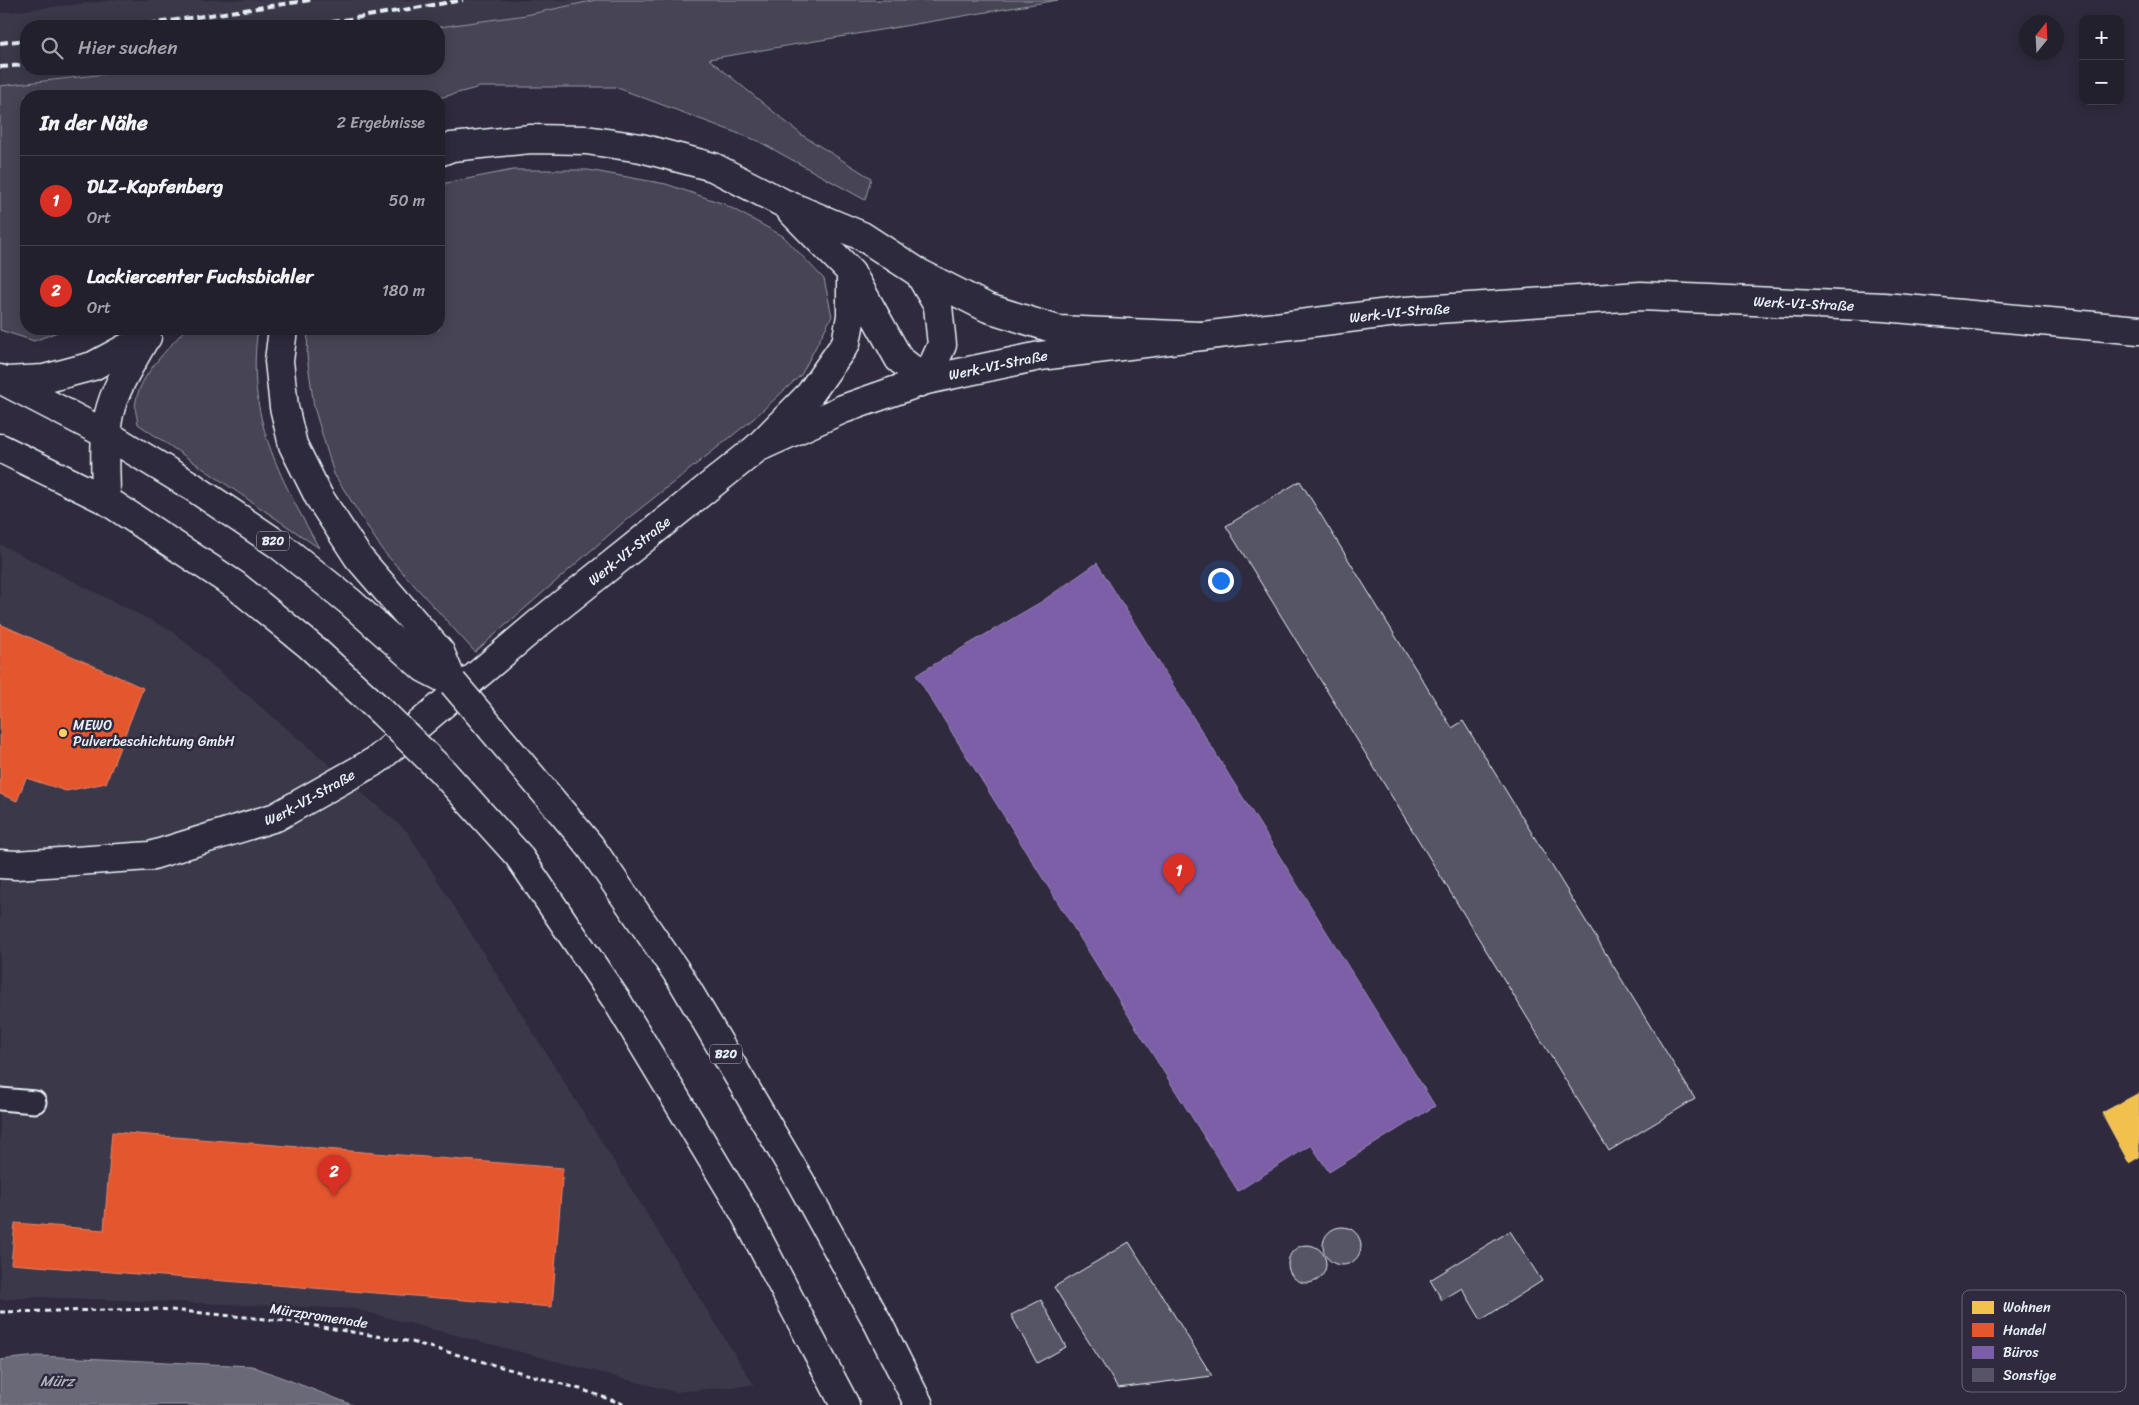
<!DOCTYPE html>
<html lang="de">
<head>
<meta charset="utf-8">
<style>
	body { margin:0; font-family:Sriracha,sans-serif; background:#2f2d3a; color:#f1f3f6 }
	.controls { position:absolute; right:15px; top:15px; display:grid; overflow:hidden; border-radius:10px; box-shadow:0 2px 12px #0003 }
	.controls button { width:45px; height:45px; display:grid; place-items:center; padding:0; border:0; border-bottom:1px solid #403e4a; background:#23202e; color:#f1f3f6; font:25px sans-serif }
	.compass { position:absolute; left:2019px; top:15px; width:45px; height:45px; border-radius:50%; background:#23202e; box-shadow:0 2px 12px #0003; rotate:18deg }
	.you { position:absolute; left:1220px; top:580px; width:18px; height:18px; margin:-12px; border:4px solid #fff; border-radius:50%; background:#1a73e8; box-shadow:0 0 0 8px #1a73e833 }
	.badge { display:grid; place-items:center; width:32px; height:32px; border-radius:50%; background:#d93025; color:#fff; font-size:16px; font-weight:700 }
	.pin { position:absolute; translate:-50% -41px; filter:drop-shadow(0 1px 2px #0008) }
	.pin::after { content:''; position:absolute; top:26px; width:18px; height:15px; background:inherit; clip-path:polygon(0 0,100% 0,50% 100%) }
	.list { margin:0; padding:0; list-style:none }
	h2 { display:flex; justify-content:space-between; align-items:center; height:65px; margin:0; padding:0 20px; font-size:21px }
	h2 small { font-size:16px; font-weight:400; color:#a3a3aa }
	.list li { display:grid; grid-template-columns:32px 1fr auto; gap:15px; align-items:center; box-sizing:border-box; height:90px; padding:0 20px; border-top:1px solid #403e4a }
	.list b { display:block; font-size:19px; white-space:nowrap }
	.list p { margin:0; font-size:16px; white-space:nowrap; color:#a3a3aa }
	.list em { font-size:16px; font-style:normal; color:#a3a3aa }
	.icon { flex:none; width:28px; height:28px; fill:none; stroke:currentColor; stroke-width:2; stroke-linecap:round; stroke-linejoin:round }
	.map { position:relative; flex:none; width:2139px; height:1405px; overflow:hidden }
	.search { position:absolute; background:#23202e; box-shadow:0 2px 12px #0003; left:20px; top:20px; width:425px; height:55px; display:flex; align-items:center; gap:12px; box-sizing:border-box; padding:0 18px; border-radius:20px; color:#a3a3aa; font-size:19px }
	.panel { position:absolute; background:#23202e; box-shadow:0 2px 12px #0003; left:20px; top:90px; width:425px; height:245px; border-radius:20px }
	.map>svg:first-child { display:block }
	.built { fill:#3b3749 }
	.green { fill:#464455; stroke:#979aa6 }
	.water { fill:#696978; stroke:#9c9fab }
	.homes { fill:#f2c14e; stroke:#efcf81 }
	.shops { fill:#e4572e; stroke:#e5856b }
	.offices { fill:#7b5ea7; stroke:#9c8abf }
	.building { fill:#575565; stroke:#e8f1f8 }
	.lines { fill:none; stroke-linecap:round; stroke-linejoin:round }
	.lane-casing { stroke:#e8f1f8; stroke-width:25 }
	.secondary-casing { stroke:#e8f1f8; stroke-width:31 }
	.primary-casing { stroke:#e8f1f8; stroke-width:31 }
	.highway-casing { stroke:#e8f1f8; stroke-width:31 }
	.path { stroke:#e8f1f8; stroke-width:3; stroke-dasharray:5 4; stroke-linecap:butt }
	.lane { stroke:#2f2a3d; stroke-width:21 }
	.secondary { stroke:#2f2a3d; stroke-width:28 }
	.primary { stroke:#2f2a3d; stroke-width:28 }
	.highway { stroke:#2f2a3d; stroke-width:28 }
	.rail { stroke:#e8f1f8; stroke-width:4; stroke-dasharray:8 4; stroke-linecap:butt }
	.highway-bridge-casing { stroke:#e8f1f8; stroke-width:31; stroke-linecap:butt }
	.highway-bridge { stroke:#2f2a3d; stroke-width:28 }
	.poi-dot { fill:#ffd166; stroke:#2f2a3d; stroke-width:2 }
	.labels { text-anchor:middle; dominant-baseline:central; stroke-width:5; stroke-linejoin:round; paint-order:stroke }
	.shield { fill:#2f2a3d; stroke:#b0b5c0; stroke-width:1 }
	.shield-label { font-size:12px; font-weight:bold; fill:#e8f1f8 }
	.street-label { font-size:14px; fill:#e8f1f8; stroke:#2f2a3d }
	.poi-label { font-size:14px; fill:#e8f1f8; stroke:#2f2a3d; text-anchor:start }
	.water-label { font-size:15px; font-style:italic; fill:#afb4be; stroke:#2f2a3d }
	.key { fill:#2f2a3d; stroke:#666675; stroke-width:1 }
	.key-label { font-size:14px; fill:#e8f1f8 }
</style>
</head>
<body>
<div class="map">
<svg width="2139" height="1405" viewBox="0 0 2139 1405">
	<rect width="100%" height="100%" fill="#2f2a3d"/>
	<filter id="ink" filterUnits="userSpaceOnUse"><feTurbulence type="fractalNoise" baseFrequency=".02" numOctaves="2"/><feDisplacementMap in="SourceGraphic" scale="10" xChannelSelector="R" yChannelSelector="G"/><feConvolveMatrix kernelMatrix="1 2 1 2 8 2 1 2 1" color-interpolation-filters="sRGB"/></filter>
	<g filter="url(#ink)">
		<!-- built -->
		<path class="built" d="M113,0H596L526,15L439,27L26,26V69H150L0,86V13Z
			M0,544L172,631L407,831L754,1385L675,1392L354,1309L34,1297L0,1300Z"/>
		<!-- green -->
		<path class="green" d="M596,0H1058L709,59L802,135L871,178L865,200L758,141L615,87H480L439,98V96H26V329H65L34,341L0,330V86L150,69H439V27L526,15Z
			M513,170H588L666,184L724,204L783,236L824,279L832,316L801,375L752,420L626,520L475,652L383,551L334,474L314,407L307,356L308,329H439V186L446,183Z
			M185,329H258C245,416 279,475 319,548L138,424C137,416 134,409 136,401C141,373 168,350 185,329Z"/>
		<!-- water -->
		<path class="water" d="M38,1356L252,1366L353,1405H0V1360Z"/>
		<!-- homes -->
		<path class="homes" d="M2139,1093V1157L2129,1163L2102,1113Z"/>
		<!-- shops -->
		<path class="shops" d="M0,624L143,688L106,783L66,791L26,778L17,801L0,794Z
			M112,1132L563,1168L552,1307L11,1264L15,1223L104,1230Z"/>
		<!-- offices -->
		<path class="offices" d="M1097,563L1435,1106L1329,1172L1311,1145L1238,1191L916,675L1041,602Z"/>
		<!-- building -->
		<path class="building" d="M1300,481L1452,728L1463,721L1695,1099L1609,1151L1226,526Z
			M1323 1246a19 19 0 1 1 38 0a19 19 0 1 1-38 0Z
			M1510,1231L1542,1281L1481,1320L1462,1288L1442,1300L1430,1280Z
			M1129,1242L1212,1376L1118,1388L1054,1287Z
			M1288 1264a19 19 0 1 1 38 0a19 19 0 1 1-38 0Z
			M1041,1300L1066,1347L1037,1363L1011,1315Z"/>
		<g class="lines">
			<!-- lane casing -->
			<g class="lane-casing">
				<path id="lane" d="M0,1099L35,1102"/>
			</g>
			<!-- secondary casing -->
			<g class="secondary-casing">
				<g id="secondary">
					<path id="s1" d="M0,864L16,865L150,856L276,817L377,760L540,622L757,448L843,409L926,380L1040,356L1405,311L1641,296L1884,307L2139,330"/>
				</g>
			</g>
			<!-- primary casing -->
			<g class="primary-casing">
				<path id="primary" d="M439,152L452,147L531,139L586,140L641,148L713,167L783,203L862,236L919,273L988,308L1058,330L1200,336
					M853,276L899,359L926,380L942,345L938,306L919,273
					M757,448L810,394L846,343L851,316V272L791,211"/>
			</g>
			<!-- highway casing -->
			<g class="highway-casing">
				<path id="highway" d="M283,329L279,361L284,407L293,445L319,497L358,557L440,652L453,683
					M0,379L106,434L193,487L279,545L349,601L424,668L453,683
					M7,381L44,379L93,366L147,337
					M0,448L106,500L235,585L309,645L381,711
					M106,500C106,471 103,442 109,414C115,388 131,363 144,340
					M492,729L590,846L680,977L799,1179L877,1321L919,1405
					M443,772L518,855L617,1001L744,1212L845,1405"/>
			</g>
			<!-- path -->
			<path class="path" d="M0,1312L160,1309L286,1321L412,1342L580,1389L626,1405"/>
			<!-- lane -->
			<use href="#lane" class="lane"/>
			<!-- secondary -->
			<use href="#secondary" class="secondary"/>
			<!-- primary -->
			<use href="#primary" class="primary"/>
			<!-- highway -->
			<use href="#highway" class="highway"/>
			<!-- rail -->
			<path class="rail" d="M136,26L311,0
				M308,26L463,0
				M0,43L26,40
				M0,67L26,65"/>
			<!-- highway-bridge casing -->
			<g class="highway-bridge-casing">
				<path id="highway-bridge" d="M453,683L492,729
					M381,711L443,772"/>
			</g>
			<!-- highway-bridge -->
			<use href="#highway-bridge" class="highway-bridge"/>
		</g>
	</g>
	<!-- markers -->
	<circle class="poi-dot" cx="63" cy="733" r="5"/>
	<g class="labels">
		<!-- shield labels -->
		<g class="shield">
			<rect x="257" y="531.5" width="32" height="19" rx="4"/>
			<rect x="710" y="1044.5" width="32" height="19" rx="4"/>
		</g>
		<g class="shield-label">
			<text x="273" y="541">B20</text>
			<text x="726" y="1054">B20</text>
		</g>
		<!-- street labels -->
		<g class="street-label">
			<text stroke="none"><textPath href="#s1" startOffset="1956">Werk-VI-Straße</textPath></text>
			<text stroke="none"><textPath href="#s1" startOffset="1551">Werk-VI-Straße</textPath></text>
			<text stroke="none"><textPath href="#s1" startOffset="1146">Werk-VI-Straße</textPath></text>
			<text stroke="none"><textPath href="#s1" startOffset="726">Werk-VI-Straße</textPath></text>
			<text stroke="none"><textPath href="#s1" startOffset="321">Werk-VI-Straße</textPath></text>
			<text transform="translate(319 1316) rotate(9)">Mürzpromenade</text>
		</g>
		<!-- poi labels -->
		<g class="poi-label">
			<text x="73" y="725">MEWO<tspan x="73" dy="16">Pulverbeschichtung GmbH</tspan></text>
		</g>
		<!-- water labels -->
		<g class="water-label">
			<text x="57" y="1381">Mürz</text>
		</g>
	</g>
	<!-- legend -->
	<rect x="1962" y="1290" width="164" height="102" rx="8" class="key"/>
	<rect x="1972" y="1301" width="22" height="13" fill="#f2c14e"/>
	<rect x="1972" y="1323" width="22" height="14" fill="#e4572e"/>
	<rect x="1972" y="1346" width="22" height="13" fill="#7b5ea7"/>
	<rect x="1972" y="1368" width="22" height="14" fill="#575565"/>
	<g class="key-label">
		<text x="2003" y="1312">Wohnen</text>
		<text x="2003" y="1335">Handel</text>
		<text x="2003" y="1357">Büros</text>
		<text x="2003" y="1380">Sonstige</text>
	</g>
</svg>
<div class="controls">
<button>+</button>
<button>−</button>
</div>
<svg class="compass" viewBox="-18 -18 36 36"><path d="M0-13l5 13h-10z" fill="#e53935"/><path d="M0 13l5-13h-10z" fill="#a3a3aa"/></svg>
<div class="you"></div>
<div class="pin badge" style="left:1179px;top:895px">1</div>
<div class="pin badge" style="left:334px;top:1196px">2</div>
<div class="search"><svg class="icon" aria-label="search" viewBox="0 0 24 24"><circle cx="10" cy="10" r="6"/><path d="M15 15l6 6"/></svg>Hier suchen</div>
<section class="panel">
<h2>In der Nähe<small>2 Ergebnisse</small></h2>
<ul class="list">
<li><span class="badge">1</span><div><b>DLZ-Kapfenberg</b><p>Ort</p></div><em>50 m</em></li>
<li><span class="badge">2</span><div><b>Lackiercenter Fuchsbichler</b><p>Ort</p></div><em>180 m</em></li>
</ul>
</section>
</div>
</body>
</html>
